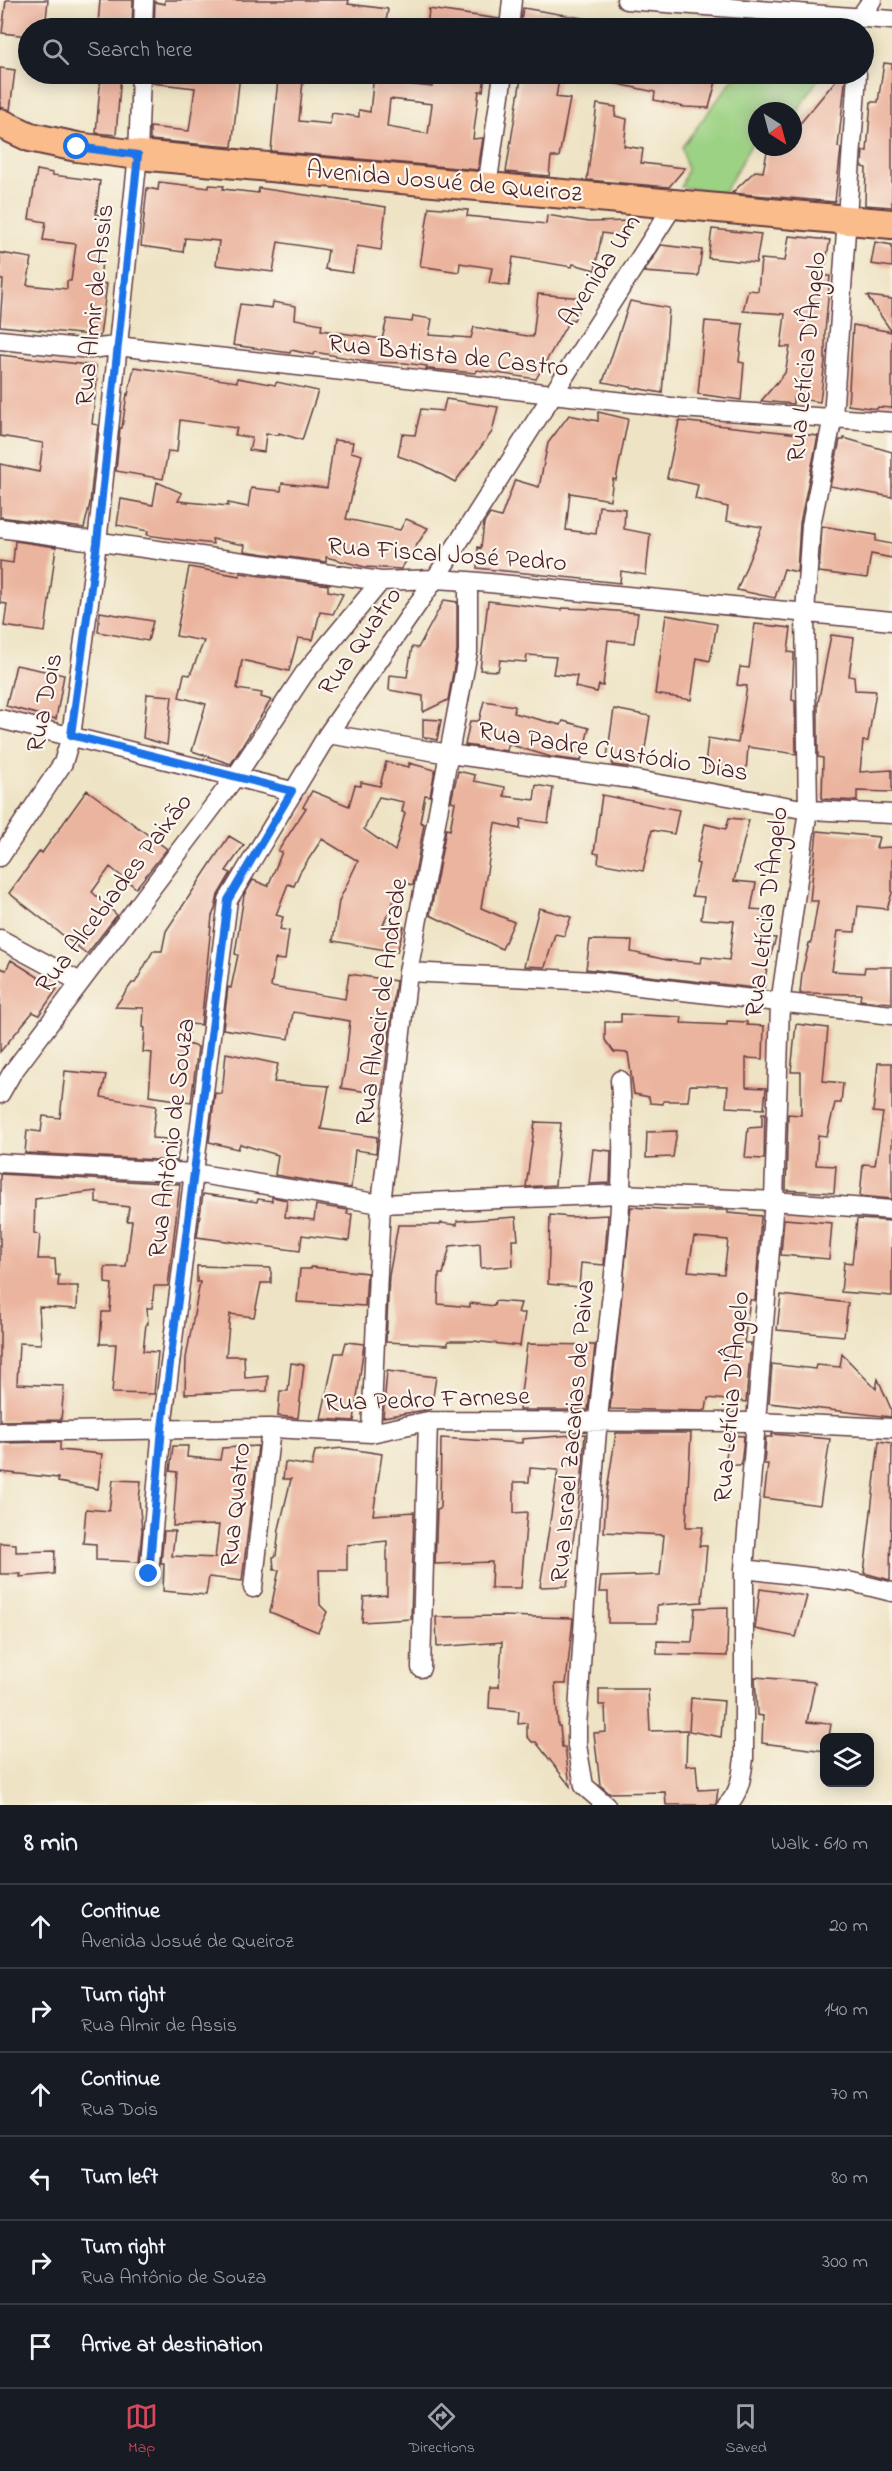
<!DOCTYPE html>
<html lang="en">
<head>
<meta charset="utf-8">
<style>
	body { margin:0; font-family:"Indie Flower",sans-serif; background:#242831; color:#f1f3f6 }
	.controls { position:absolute; right:18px; bottom:18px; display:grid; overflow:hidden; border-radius:12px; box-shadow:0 3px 15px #0003 }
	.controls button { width:54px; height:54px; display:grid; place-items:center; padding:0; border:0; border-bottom:2px solid #363941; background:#171b24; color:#f1f3f6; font:30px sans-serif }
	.compass { position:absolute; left:748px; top:102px; width:54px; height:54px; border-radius:50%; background:#171b24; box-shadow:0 3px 15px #0003; rotate:144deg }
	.stop { position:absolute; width:18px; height:18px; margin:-14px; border:4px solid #1a73e8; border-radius:50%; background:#fff }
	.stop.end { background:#1a73e8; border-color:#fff; box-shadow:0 2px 6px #0008 }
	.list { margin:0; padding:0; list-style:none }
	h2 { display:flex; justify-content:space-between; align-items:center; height:78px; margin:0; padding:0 24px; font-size:26px }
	h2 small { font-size:20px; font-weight:400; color:#9ea1a6 }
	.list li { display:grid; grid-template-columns:39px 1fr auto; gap:18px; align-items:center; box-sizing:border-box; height:84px; padding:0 24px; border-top:2px solid #363941 }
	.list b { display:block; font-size:22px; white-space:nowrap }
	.list p { margin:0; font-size:20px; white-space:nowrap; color:#9ea1a6 }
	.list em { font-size:20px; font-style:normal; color:#9ea1a6 }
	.icon { flex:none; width:33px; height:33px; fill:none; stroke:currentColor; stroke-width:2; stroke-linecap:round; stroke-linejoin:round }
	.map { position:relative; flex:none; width:892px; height:1805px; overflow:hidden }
	.search { position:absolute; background:#171b24; box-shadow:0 3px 15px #0003; left:18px; right:18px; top:18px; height:66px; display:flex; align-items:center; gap:15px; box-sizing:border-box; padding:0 21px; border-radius:33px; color:#9ea1a6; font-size:22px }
	.sheet { height:582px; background:#171b24 }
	nav { display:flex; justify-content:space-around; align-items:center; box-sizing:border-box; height:84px; border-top:2px solid #363941; background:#171b24; font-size:16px; color:#9ea1a6 }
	nav a { display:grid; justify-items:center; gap:3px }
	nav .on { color:#d1495b }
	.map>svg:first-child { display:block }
	.green { fill:#9cd283; stroke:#737857; stroke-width:1.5 }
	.building { fill:#ebb49e; fill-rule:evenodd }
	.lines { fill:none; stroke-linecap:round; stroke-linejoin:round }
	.street-casing { stroke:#633c42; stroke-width:21 }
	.primary-casing { stroke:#633c42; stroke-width:32 }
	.street { stroke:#fff; stroke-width:18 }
	.primary { stroke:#f9bc8a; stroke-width:28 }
	.route { stroke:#1a73e8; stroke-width:8 }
	.labels { text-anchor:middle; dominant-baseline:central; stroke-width:4.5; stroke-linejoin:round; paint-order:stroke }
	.street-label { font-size:26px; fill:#4a1f2b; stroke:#fbf7ec }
</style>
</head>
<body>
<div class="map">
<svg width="892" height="1805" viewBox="0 0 892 1805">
	<rect width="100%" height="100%" fill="#fbf7ec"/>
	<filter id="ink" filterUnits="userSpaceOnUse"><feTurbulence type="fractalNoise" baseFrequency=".0167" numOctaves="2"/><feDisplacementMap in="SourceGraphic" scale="12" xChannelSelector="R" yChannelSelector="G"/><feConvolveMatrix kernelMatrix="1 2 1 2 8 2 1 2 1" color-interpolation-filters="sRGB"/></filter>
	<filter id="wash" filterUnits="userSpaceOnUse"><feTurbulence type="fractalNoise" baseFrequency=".008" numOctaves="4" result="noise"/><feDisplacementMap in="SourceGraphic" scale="24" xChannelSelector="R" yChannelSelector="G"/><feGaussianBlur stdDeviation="1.35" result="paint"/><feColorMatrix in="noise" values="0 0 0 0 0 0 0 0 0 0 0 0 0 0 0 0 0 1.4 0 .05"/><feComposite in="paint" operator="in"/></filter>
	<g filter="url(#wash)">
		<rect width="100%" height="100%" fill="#eee3c4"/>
		<!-- green -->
		<path class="green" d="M737,74H821L793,119V111H757V134L724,193L681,187L687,170L682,147Z"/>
		<g id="blocks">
			<!-- building -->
			<path class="building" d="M6,0H48L45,28H28V36L2,33Z
				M100,0H133L132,28H100V24H98Z
				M165,0H349L348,4L388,9L385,28H154L155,2L165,4Z
				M523,8L595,20L594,28H520Z
				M429,9L499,19L498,28H427Z
				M884,63L892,64V207L865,205L866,168L862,167L863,151H867L871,102H878Z
				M0,68L15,70L10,110L0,107Z
				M101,74H121L116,135L96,133Z
				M152,74H240L232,147L150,140V127L189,131L195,88L152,83Z
				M374,74H397L396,83L432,87L434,74H485L483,91H479L473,139L483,138L478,170L271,151L278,79L303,81L299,121L330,124L332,113L359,117V110L370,112ZM390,99L432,104L428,134L387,127Z
				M530,74H560L556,97L570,99L559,157H551L549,176L506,172L521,78L529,79Z
				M600,74H718L709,108L684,107L654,100L655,92L599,80Z
				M841,74H846L838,147L841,148L835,202L732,193L755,171L763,172L768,147L779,149L781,147H793V132Z
				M597,104L616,107L615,116L627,119L624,146L643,149L641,163L685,168L669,187L587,180Z
				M37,170L53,173L52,175L100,181L96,214L106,216L99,259L102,260L100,283L107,284L100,336L0,326L3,280H0V253L32,258L27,285L67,289V281H71L76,244L43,240L46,222L29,219Z
				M159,182L209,188V185L224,186L223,189L258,193L259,188L386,207L381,250L357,246L352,273L325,269L328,250L278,242L273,272L216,265L219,241L185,238L183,252L141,246L147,188L158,190Z
				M429,207L468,210L467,216L546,224L547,215L589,222L631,221L623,236L602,233L595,270L573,264L572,267L513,257L509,286L489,283L492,268L460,263L459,272L420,266Z
				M712,229L761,234L756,263L708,258Z
				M789,236L830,240L823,276H830L825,332V361L820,402L793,398V404L761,401L785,373L790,347H781L785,314L743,311L748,290L758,291L761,259L785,261Z
				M875,242L892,245V267L871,264Z
				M661,245L702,250L698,276L644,272Z
				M538,294L583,298L574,320L570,319L536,379L477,370L476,373L429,369H426L427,366L405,363L370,362L315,352L314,355L291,350L290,353L233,345L240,304L272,308L273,302L296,306L295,319L322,324L321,330L382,339L387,319L412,322L413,316L432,319L429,335L471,338L474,327L533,337Z
				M867,296L892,299V332Z
				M630,301L669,308L662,393L603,382Z
				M705,321L743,324L739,362L744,363L741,400L698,394Z
				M853,325L892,332V408L878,407L877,409L848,405Z
				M0,355L96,366L95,380H97L92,424L98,425L90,503L84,528L0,517V464L39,472L43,443L0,436Z
				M134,367L237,382V378L275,385L277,382L318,391L302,440L279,433V435L266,434L264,452L249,450L252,438L235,435L237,428L180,420L177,452L168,451L163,479L116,471L120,428H122L127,394L128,395Z
				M446,399L498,407L492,432L455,482L424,465L398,456L402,434L415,435L421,409L443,411Z
				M598,412L628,419L616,480L613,479L610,500L570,493L566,530L596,534L599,506L625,509L624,529L650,534L646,575L621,571L620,583L477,568L478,547L481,548L484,523L490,514L501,517L515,480L539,487L548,443L569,415L598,421Z
				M679,421L818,436L800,523L797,572L784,569L775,598L737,590L762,527L726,521L728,507L695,499L698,485L667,478Z
				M844,438L892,452V497L830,486L840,440H844Z
				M334,440L353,442L351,452L362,455L346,519L400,530L406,519L428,528L401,569L365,567L326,557V562L244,551L245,545L212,539L213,544L181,540L147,535L148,531L117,525L121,499L153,505L157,482L182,493L178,501L228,506V503L248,507L251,488L281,491L282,483L327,488Z
				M822,526L876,535V541L892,544V558L871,554L867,578L819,572Z
				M15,541L56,547L45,632L4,626L7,604L0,603V561L13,563Z
				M189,567L240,576V573L328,585V591L343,594L333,614L320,612L313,640L298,638L289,671L242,660L237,689L262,693L261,697L271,700L231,764L192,751L206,704L179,697L184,674L190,675L204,641L176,636Z
				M444,600L457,602V651L448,700L423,712V696L389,690L390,675L407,677L412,647L418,648Z
				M488,601L562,610V608L591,609L638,613L634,643L608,640L603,686L599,685L597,692L575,687L577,676L553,674L556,657L527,655L526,662L500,660L498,671L480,670Z
				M100,612L153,621L148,641L98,632Z
				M666,615L717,624L710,661L697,658L691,700L655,694Z
				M755,624L791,628L788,652L794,653L792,700L795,701L796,754L748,747L746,772L705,766L708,738L738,743L747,686L737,685L740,667L749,668Z
				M831,635L854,638L849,676L854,677L855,690L876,691L868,741H863L860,772L892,770V792L857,791V801L822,799L823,758L818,757V703Z
				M16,665L64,675L56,719L6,706Z
				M147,694L172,696L167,745L143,738Z
				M484,701L515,706L514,713L561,725L563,721L589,728L581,761L551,757L508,744L507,751L465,745L470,721H479Z
				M614,709L650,716L643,761L629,758L628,767L612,765L613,758L607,757Z
				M423,719L441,720L437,740L423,737Z
				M386,762L409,767V763L435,770L430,796L425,795L420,822L424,824L413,885L402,882L383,925L404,927L397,952L333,941L339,901L358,861L322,839L300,872L294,886L288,884L276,915L283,917L280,929L289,931L285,960L275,959L271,987L345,999L349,974L396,981L382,1094L341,1088L345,1068L350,1021L293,1012L289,1039L223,1029L228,987L231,988L238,955L235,954L244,895L253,880L268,886L282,852L278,851L306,808L303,807L312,791L349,806L355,785L361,786V782L380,786ZM379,797L404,802L402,812L405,813L395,851L364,829Z
				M458,771L475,775L474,781L505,787L504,796L534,800L536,785L553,788L548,823L521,819L520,829L495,823L481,908L514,922L502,949L430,915L446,829L450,830L455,802L451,801Z
				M87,790L167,849L136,888L110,867L92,892L117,915L87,954L9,893L40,851L42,853Z
				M602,795L679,810L674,834L652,830L643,871L598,863L599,854L594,853Z
				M729,818L749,820L734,881L756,883L751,909L764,910L762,937L776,938L767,967L764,989L586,969L590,940L632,941L631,952L667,960L701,963L702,957L729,960L734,921L701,919L704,897L692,896L699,864L696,863L705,824L726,829Z
				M817,831L879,837L876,848L892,847V893L887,909L858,906L855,932L838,931L832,971L864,973L865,967H892V1003L860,1000L861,994L800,993L802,973L809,943H811L818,901H810Z
				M229,836L244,845L226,871L231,873L218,895L215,909L212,916L201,1025L190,1024L187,1044L198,1047L191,1102L149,1096L152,1053L143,1052L145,1028L143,1027L144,1008L115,1007L132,983H135L153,951H162L166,931Z
				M539,908L571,917L564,936L555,934L545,967L524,966Z
				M11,960L57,989L39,1015L33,1012L0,1052V968L6,970Z
				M621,1014L682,1017L681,1023L727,1025V1021L747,1022V1025L764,1026L763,1059L746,1058V1087L766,1088L764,1109L726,1107L728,1086L690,1085L688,1101H663V1104L650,1103L649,1097L634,1094L628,1053L614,1052L605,1040V1022H621Z
				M796,1024L828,1028L823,1081L843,1083L841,1103H835L827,1136L818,1135L816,1165L836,1166L834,1193L786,1190L788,1114L801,1115V1072H791Z
				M226,1053L278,1064L274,1082L329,1086L321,1129L377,1137L376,1153L355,1150L351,1188L275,1175L278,1155L240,1144L238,1149L209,1142L215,1093L222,1094Z
				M878,1063H892V1199L860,1196L863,1164L875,1165L883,1113L873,1112Z
				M65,1071L106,1075L101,1097L156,1106L152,1138L181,1140L177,1161L25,1153L27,1130L41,1132L43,1116L60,1118Z
				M762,1113H765L764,1159L745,1158L748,1128L762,1127Z
				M535,1122L561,1123L555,1185L526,1187Z
				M677,1131L673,1157L646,1158L647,1132Z
				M593,1149L611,1151L610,1183L589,1184Z
				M0,1174L180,1184L168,1286H154L152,1308H147L148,1324H146L143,1351L158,1352L154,1394L112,1393L116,1344H100L102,1312H110L112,1284L105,1283V1267H126L132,1221H127L129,1207L96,1203V1191L35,1199L34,1233L40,1235L38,1259H55L56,1275H59L58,1286H78L77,1309L39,1307L41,1344L19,1343L17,1384L64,1386L61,1420L0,1421Z
				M203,1194L257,1202L258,1199L272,1201V1197L287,1200L285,1217L314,1220L316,1205L348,1210L347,1214H352L349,1241L302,1235L300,1251L197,1237Z
				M631,1207L675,1210H728V1213L761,1216L755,1300H750L744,1343H751L746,1402L708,1398L706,1410L702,1411L610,1409ZM694,1237L728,1240L724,1274L688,1271Z
				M550,1215L570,1217L608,1215L604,1265L581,1263L579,1287L548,1284Z
				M516,1217L518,1240H512L513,1266L481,1268L480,1243L450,1246L443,1274H439L438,1304L470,1307V1303L494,1306L495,1301L521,1303L518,1313H525L520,1346L473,1341H448V1345L386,1342L389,1276L398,1225H440L441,1223L457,1225V1221Z
				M784,1219L832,1223L829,1259L781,1255Z
				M857,1219L892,1221V1296L841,1292L844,1262L852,1263Z
				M197,1266L271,1268V1283H261L254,1317L230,1314L226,1356H244L245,1378L268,1376L267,1391L185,1394L186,1358L200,1282H197Z
				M311,1267L367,1273L365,1306L297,1302L300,1269H311Z
				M781,1295L848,1303L844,1336L777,1330Z
				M346,1342L364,1344L354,1421L321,1419L335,1353H343Z
				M527,1344L595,1345L588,1410H519Z
				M842,1354L876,1389L878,1379L891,1409V1417L769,1403L772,1364L815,1369L816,1365L840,1367Z
				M291,1363L304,1365L298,1418L278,1416L280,1391H288Z
				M387,1371L436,1377L431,1409L383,1417Z
				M616,1433H691L686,1527H703L699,1546H707L702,1602L657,1605V1623H608V1592H599L601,1577L660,1575L664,1535L604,1532L606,1497Z
				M585,1434L582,1475L567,1586L540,1587L558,1470L530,1468L529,1482H514V1513L527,1512L521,1588H491L492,1562L435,1564L437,1510L440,1509L441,1438L522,1443V1439Z
				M772,1434L830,1439L820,1505L764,1498L768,1464H764L766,1437H772Z
				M729,1435L744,1436L741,1465H725Z
				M879,1441L892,1443L890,1580L864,1573Z
				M60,1442V1450L102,1454L98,1489L58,1482V1478L0,1472V1443Z
				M173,1446H188L187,1457L220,1460L222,1448L258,1446L242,1581L209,1577L206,1595L163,1591L164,1563H161L164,1531H175L172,1556L215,1558L219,1525L173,1526L177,1472L170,1471Z
				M343,1448L382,1454L373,1515L414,1512L411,1619L362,1622L364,1597L387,1595V1541L347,1545V1570H319L320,1605L327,1612L318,1632L270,1612L279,1570H274L273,1557L276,1556L279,1529L291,1479H283L285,1462L312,1466L315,1451Z
				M113,1480L141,1481L139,1500L142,1530L139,1562L96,1560V1544L83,1543L86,1509L109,1511Z
				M0,1543L16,1544V1552L55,1551L54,1574L20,1577L21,1574H0Z
				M760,1589L807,1596L796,1637L755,1629Z
				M728,1607L727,1656L657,1654V1641L692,1642L695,1608Z
				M501,1616L573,1618L566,1684H555L558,1726H560L562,1747H565L570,1786L536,1742H532L527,1736V1723L518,1724L519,1711L489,1708L490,1687H499L502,1642L437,1647L436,1617Z
				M755,1677L815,1682L807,1722L831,1724L829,1737H825V1751L762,1743L763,1716L757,1715Z
				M599,1689H648L650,1731L687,1730L686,1766L696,1765L698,1790L718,1789L716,1805H666L665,1792L609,1793L600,1785L594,1733L606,1732L605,1705H599Z
				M691,1698L724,1701L721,1737L689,1731Z"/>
		</g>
	</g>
	<g filter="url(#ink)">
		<use href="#blocks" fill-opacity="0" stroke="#633c42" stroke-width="1.5"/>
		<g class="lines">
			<!-- street casing -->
			<g class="street-casing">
				<path id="street" d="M626,0L892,20
					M860,17L872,0
					M143,28L144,0
					M509,28L512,0
					M487,187L503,74
					M0,340L90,349L116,346L680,408L892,422
					M0,528L381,581L435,579L468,581L892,621
					M0,719L292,791
					M328,734L449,754L631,779L808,810L892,814
					M0,857L63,763L71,736L97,543L138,155L141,74
					M0,939L80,982
					M408,972L595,981L892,1015
					M0,1094L12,1073L236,776L304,674L381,581
					M0,1163L194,1173L381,1204L621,1194L774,1201L892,1210
					M0,1432L271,1428L371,1433L428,1421L757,1422L892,1428
					M371,1433L381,1204L408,972L468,652V581
					M744,1569L852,1582L892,1592
					M149,1574L162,1428L228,900L328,734L435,579L675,203
					M253,1588L271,1428
					M421,1668L428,1421
					M606,1805L584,1786L577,1745V1727C584,1624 589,1521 598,1419C609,1307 629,1193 620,1080
					M727,1805C740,1794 742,1774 744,1758V1569L774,1201L780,1004L808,810L805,613L811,525L833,417L857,74"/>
			</g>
			<!-- primary casing -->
			<g class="primary-casing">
				<path id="primary" d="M0,123L30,137L77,147L138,155L892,224"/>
			</g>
			<!-- street -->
			<use href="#street" class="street"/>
			<!-- primary -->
			<use href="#primary" class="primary"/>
		</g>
	</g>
	<g class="lines" filter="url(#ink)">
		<!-- route -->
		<path class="route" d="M77,147L138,155L97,543L71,735L292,791L228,900L162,1428L149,1574"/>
	</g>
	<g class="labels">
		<!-- street labels -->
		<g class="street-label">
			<text transform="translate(444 183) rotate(5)">Avenida Josué de Queiroz</text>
			<text transform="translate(601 271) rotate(-57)">Avenida Um</text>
			<text transform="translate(96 305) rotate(-84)">Rua Almir de Assis</text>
			<text transform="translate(448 357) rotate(6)">Rua Batista de Castro</text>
			<text transform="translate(808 357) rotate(-84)">Rua Letícia D'Ângelo</text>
			<text transform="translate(447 556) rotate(4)">Rua Fiscal José Pedro</text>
			<text transform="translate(361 642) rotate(-55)">Rua Quatro</text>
			<text transform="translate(46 703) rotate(-79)">Rua Dois</text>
			<text transform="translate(613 753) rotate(9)">Rua Padre Custódio Dias</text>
			<text transform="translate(115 894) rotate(-53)">Rua Alcebíades Paixão</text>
			<text transform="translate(768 912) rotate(-83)">Rua Letícia D'Ângelo</text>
			<text transform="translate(383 1002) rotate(-82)">Rua Alvacir de Andrade</text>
			<text transform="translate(173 1138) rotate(-83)">Rua Antônio de Souza</text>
			<text transform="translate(733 1397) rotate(-85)">Rua Letícia D'Ângelo</text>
			<text transform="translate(427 1401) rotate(-2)">Rua Pedro Farnese</text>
			<text transform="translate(574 1431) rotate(-85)">Rua Israel Zacarias de Paiva</text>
			<text transform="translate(237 1505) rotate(-84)">Rua Quatro</text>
		</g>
	</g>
</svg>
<div class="controls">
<button><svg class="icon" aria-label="layers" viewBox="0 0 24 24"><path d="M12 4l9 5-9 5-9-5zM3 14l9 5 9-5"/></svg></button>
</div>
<svg class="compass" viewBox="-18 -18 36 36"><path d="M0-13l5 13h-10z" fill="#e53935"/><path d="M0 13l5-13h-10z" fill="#9ea1a6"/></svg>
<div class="stop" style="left:77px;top:147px"></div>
<div class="stop end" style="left:149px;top:1574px"></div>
<div class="search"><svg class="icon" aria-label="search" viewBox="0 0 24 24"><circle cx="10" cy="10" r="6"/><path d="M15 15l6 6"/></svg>Search here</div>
</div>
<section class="sheet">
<h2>8 min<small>Walk · 610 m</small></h2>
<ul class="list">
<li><svg class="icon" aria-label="ahead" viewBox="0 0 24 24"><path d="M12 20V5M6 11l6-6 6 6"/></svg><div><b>Continue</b><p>Avenida Josué de Queiroz</p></div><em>20 m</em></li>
<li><svg class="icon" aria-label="right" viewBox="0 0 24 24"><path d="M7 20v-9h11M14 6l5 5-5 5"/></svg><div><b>Turn right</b><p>Rua Almir de Assis</p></div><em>140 m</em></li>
<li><svg class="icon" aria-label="ahead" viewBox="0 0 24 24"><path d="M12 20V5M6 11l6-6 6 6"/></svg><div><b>Continue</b><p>Rua Dois</p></div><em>70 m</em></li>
<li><svg class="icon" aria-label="left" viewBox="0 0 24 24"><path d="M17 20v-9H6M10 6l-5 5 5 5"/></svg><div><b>Turn left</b></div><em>80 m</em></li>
<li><svg class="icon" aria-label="right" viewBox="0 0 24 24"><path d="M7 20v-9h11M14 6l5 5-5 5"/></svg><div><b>Turn right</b><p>Rua Antônio de Souza</p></div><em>300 m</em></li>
<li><svg class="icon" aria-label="arrive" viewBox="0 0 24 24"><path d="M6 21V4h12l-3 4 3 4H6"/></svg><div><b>Arrive at destination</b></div></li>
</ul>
</section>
<nav>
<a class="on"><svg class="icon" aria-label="map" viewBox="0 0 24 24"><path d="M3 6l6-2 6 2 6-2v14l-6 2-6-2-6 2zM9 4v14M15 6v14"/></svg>Map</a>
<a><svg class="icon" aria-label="directions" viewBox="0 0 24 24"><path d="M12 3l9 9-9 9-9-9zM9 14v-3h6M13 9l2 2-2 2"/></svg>Directions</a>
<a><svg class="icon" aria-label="saved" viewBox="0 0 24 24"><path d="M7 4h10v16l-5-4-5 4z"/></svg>Saved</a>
</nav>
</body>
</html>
